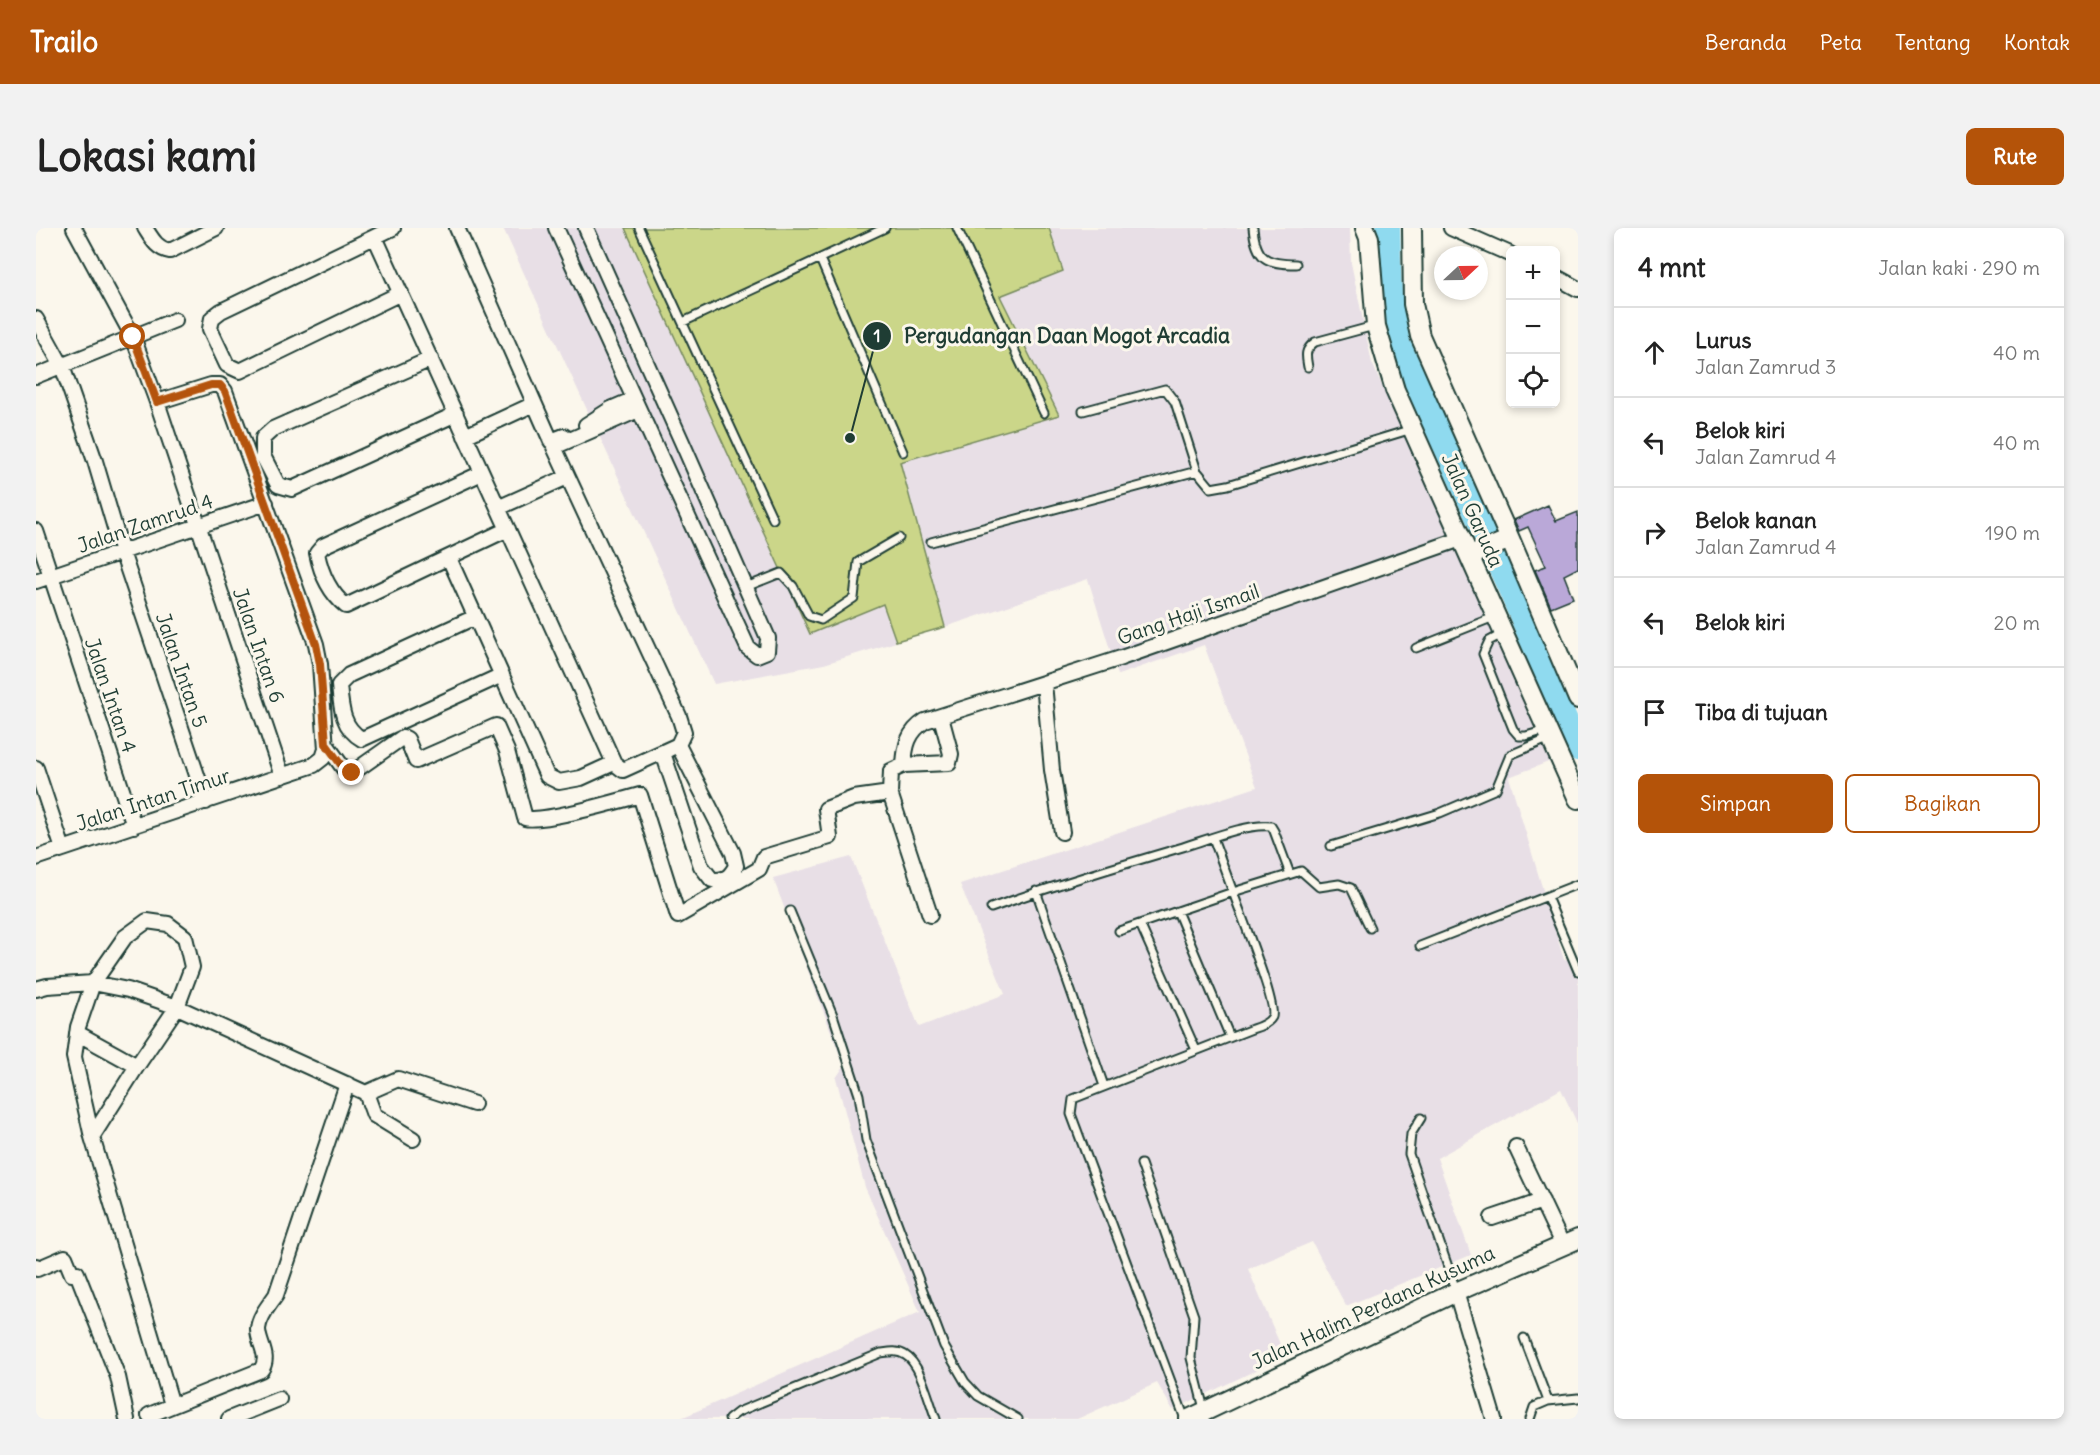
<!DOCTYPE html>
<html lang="id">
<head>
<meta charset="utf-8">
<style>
	body { margin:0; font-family:Delius,sans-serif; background:#f2f2f2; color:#222 }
	.controls { position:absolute; right:18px; top:18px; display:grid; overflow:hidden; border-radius:9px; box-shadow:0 3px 9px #0003 }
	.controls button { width:54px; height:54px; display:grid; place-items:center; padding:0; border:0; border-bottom:2px solid #e0e0e0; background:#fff; color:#222; font:30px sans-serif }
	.compass { position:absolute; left:1398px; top:18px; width:54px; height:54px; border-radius:50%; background:#fff; box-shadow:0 3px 9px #0003; rotate:68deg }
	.stop { position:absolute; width:18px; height:18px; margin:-14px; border:4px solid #b45309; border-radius:50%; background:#fff }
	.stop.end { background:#b45309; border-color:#fff; box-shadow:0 2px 6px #0008 }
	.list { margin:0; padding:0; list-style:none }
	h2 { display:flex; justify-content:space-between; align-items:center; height:78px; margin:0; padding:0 24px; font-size:26px }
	h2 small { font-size:20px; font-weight:400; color:#767676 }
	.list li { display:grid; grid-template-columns:39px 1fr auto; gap:18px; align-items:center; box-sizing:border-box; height:90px; padding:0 24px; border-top:2px solid #e0e0e0 }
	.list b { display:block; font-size:22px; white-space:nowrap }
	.list p { margin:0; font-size:20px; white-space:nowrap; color:#767676 }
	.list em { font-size:20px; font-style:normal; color:#767676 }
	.actions { display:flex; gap:12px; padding:18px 24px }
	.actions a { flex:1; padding:14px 0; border:2px solid #b45309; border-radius:9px; text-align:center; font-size:21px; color:#b45309 }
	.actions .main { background:#b45309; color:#fff }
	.icon { flex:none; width:33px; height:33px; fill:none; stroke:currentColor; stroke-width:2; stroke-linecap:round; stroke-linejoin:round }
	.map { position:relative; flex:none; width:1542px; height:1191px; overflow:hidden; border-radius:9px }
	header { display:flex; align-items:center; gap:36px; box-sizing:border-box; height:84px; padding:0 30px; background:#b45309; color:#fff }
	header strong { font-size:28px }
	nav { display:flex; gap:33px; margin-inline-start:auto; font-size:21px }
	.intro { display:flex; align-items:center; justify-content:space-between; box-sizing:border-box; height:144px; padding:0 36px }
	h1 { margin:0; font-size:42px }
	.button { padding:15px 27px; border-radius:9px; background:#b45309; color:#fff; font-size:21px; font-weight:700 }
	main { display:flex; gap:36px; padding:0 36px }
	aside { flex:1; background:#fff; border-radius:9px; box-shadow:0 3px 9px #0003 }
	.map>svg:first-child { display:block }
	.built { fill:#e8dfe6 }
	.green { fill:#cbd689; stroke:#758a5e; stroke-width:1.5 }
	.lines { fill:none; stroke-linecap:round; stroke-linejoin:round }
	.river { stroke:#8fdaef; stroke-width:24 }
	.building { fill:#baa8d8; stroke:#1f3d34; stroke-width:1.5 }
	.lane-casing { stroke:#1f3d34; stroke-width:11 }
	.street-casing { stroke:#1f3d34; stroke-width:18 }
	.secondary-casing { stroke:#1f3d34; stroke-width:22 }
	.lane { stroke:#fbf7ec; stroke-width:7 }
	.street { stroke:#fbf7ec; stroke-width:14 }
	.secondary { stroke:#fbf7ec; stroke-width:18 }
	.route { stroke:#b45309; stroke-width:8 }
	.labels { text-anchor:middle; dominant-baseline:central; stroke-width:6; stroke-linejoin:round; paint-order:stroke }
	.street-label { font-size:20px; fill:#1f3d34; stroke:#fbf7ec }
	.leader { fill:none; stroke:#1f3d34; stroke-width:2 }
	.callout-dot { fill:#1f3d34; stroke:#fbf7ec; stroke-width:2 }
	.mark-label { font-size:18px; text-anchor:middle; font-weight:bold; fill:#fff }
	.callout-label { font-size:21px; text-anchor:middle; font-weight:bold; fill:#1f3d34; stroke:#fbf7ec; stroke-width:6; stroke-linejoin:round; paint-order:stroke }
</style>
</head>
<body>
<header>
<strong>Trailo</strong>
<nav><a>Beranda</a><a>Peta</a><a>Tentang</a><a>Kontak</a></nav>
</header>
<div class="intro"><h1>Lokasi kami</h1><a class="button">Rute</a></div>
<main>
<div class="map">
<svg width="1542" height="1191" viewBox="0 0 1542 1191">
	<rect width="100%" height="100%" fill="#fbf7ec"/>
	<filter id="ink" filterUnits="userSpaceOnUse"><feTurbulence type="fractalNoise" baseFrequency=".0167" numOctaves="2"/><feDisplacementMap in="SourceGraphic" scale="12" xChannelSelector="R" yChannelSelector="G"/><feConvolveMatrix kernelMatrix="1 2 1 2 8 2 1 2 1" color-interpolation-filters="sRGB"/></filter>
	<g filter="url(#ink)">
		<!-- built -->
		<path class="built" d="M467,0H1314L1315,35L1336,135L1515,533L1473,549L1528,732L1542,727V897L1525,861L1401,930L1435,1027L1310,1078L1276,1014L1212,1041L1249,1128L1137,1182L1121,1155L1041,1191H643L884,1084L829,959L800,850L808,838L737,650L815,629L883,799L969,766L924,656L1221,559L1168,417L1082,447L1052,351L909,399L788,436L678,456Z"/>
		<!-- green -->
		<path class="green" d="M589,0H1013L1027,43L964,68L1023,187L864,234L909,399L860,413L847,376L774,406Z"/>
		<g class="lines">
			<!-- river -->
			<path class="river" d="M1352,0L1354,68L1362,115L1474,361L1542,521"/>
		</g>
		<!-- building -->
		<path class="building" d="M1512,277L1520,293L1542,284V340L1528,347L1537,370L1515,379L1499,342L1510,338L1492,299L1483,303L1478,292Z"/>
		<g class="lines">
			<!-- lane casing -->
			<g class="lane-casing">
				<path id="lane" d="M603,0L737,291
					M921,0L1008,185
					M1217,0C1220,31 1230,36 1260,36
					M784,31L867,224
					M647,94L849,0
					M1272,139C1270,128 1268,122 1279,114L1338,98
					M1047,183L1129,161L1139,174L1161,243L1175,260L1192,257L1376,201
					M895,314L1161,243
					M710,359L745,345L757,358L773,388L785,392L818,370L822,334L863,310
					M1466,406L1453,413L1447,426L1477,501L1483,508H1490L1510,502
					M1380,420L1458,389
					M1295,618L1404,585L1460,561L1474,527L1514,510
					M1000,663L1068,858
					M1511,669L1542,743
					M955,680C1018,657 1082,638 1147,619C1170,612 1212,595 1235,598L1238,603L1254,646
					M754,683L797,787L823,867L830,912L908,1118L929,1154L942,1168L982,1191
					M1141,683L1194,809
					M1104,696L1160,822
					M1083,703L1197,664L1177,610
					M1384,718L1542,656
					M1385,890L1375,906L1373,926L1420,1062
					M1105,936L1158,1088L1155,1130L1168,1181
					M1488,1110L1512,1173
					M693,1191L702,1184L845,1125C853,1124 861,1122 869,1127C885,1136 893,1174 900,1191
					M1149,1191L1035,886L1037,871L1216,801C1223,799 1232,796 1236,789C1242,778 1203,682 1197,664L1265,643L1283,659L1303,656L1315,660L1334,700
					M1494,1191L1498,1179L1512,1173L1542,1170"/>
			</g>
			<!-- street casing -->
			<g class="street-casing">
				<path id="street" d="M38,0L97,109L121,174L246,548
					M109,0C116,11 121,21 134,23L180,0
					M357,0L185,83L176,90L174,101L191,137L204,143L365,65
					M421,0L515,213L528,208
					M520,0L712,420L721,427L731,423L732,410L646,214L550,0
					M1415,0L1474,26
					M339,9L578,535L587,542L642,517L648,504L643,488L518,219L602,182
					M1520,49L1542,61
					M0,91L26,138L59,233L86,324L170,574
					M395,131L237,201L227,210V228L242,257L256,261L420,186
					M0,148L139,92
					M550,197L575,181L598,171
					M429,208L498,176
					M446,245L287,318L281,325C285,345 294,365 310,378L472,301
					M462,280L531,249
					M0,303L98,598
					M413,330L511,548L523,554L545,550L578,535
					M0,353L230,275
					M439,389L313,447L303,457C305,479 306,500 326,511L466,447
					M1008,455L1016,542L1026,604
					M290,516L308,541L316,545L367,509L371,511L380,533L460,498L471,523L489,590C506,595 583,573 604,567L642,688L723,641L728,629L794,609L790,581L818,570L854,565
					M627,525L665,638L676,652C690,652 693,650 700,638L697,625L642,517
					M868,537C869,518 872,504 889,493L1085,430L1425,311
					M0,540L27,621
					M0,630L278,537L287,530L290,521L284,436L280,416L189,163L184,157H175L121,174
					M894,687L854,565L855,543L868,537L913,535L915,526L905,489
					M111,693L132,696L149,709L156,739L141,779L101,838L56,909L38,829L42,799L57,755L89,709Z
					M0,761L11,758L57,755L92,762L141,779L330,865L338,887L377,911
					M41,805L101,838
					M330,865L362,851L438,876
					M56,909L136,1177
					M1480,919L1527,1018
					M1456,990L1506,973
					M0,1038L1,1041L29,1029L36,1046L41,1045L82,1149L91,1191
					M1420,1064L1458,1191
					M113,1187L225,1142C235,1128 222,1116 222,1101C223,1088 234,1076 240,1067L311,856
					M193,1191L243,1171"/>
			</g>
			<!-- secondary casing -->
			<g class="secondary-casing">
				<path id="secondary" d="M1329,0L1333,10L1340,98L1359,162L1542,571
					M1376,0L1377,76L1384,108L1474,311L1542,471
					M1434,328L1474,311
					M1153,1191L1420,1064L1542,1011"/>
			</g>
			<!-- lane -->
			<use href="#lane" class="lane"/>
			<!-- street -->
			<use href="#street" class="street"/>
			<!-- secondary -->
			<use href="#secondary" class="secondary"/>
		</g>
	</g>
	<g class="lines" filter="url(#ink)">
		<!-- route -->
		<path class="route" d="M97,109L121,174L175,157H184L189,163L280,416L284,436L290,516L308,541L316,545"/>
	</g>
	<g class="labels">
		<!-- street labels -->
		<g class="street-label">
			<text transform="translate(1437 282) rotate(66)">Jalan Garuda</text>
			<text transform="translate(109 295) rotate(-19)">Jalan Zamrud 4</text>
			<text transform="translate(1152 386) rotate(-19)">Gang Haji Ismail</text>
			<text transform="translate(223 417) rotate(71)">Jalan Intan 6</text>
			<text transform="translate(146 442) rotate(71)">Jalan Intan 5</text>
			<text transform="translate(75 467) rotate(71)">Jalan Intan 4</text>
			<text transform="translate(117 571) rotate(-18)">Jalan Intan Timur</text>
			<text transform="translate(1337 1079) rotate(-25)">Jalan Halim Perdana Kusuma</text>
		</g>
	</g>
	<!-- callouts -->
	<path class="leader" d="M814 210L841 108"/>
	<g class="callout-dot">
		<circle cx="814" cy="210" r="6"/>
		<circle cx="841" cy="108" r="15"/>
	</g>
	<g class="mark-label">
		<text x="841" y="114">1</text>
	</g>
	<g class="callout-label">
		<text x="1031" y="115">Pergudangan Daan Mogot Arcadia</text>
	</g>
</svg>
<div class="controls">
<button>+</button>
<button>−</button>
<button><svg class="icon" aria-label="locate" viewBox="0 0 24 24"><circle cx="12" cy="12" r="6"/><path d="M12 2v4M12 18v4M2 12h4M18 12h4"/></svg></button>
</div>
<svg class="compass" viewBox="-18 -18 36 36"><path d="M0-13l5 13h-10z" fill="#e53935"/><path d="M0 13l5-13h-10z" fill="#767676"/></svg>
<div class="stop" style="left:97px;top:109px"></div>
<div class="stop end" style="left:316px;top:545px"></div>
</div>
<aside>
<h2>4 mnt<small>Jalan kaki · 290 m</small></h2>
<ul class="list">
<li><svg class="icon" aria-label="ahead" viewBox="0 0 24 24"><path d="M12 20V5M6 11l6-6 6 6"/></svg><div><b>Lurus</b><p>Jalan Zamrud 3</p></div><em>40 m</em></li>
<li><svg class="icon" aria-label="left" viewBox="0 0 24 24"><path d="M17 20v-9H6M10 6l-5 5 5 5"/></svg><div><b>Belok kiri</b><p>Jalan Zamrud 4</p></div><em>40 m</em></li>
<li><svg class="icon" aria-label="right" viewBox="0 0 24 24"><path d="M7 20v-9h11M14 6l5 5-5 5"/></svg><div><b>Belok kanan</b><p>Jalan Zamrud 4</p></div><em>190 m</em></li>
<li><svg class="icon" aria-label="left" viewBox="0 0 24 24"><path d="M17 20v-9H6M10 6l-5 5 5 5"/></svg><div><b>Belok kiri</b></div><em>20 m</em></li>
<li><svg class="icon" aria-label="arrive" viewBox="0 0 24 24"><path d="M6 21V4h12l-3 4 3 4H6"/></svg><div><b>Tiba di tujuan</b></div></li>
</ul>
<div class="actions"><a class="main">Simpan</a><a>Bagikan</a></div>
</aside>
</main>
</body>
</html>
